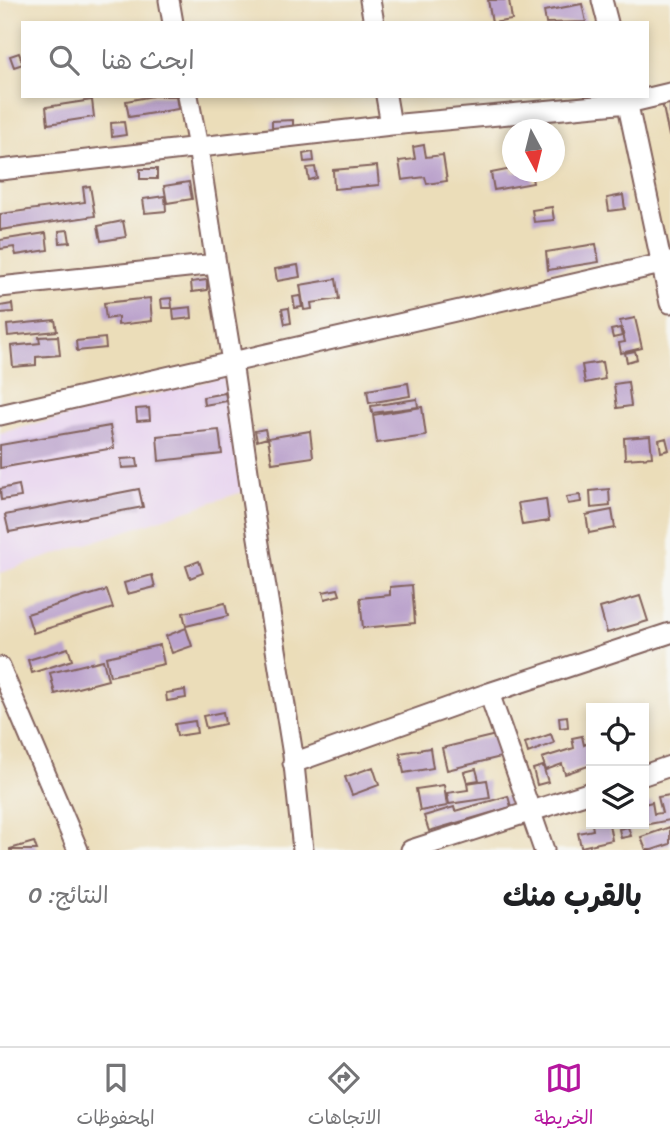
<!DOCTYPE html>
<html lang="ar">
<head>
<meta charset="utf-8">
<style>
	body { margin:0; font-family:Sriracha,"Playpen Sans Arabic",sans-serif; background:#f2f2f2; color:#202124; direction:rtl }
	.controls { position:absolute; right:21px; bottom:21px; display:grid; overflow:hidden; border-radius:0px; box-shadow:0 4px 10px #0003 }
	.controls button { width:63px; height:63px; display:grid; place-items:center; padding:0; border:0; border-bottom:2px solid #e0e0e0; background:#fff; color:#202124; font:35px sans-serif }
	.compass { position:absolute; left:502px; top:119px; width:63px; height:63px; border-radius:50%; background:#fff; box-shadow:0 4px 10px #0003; rotate:173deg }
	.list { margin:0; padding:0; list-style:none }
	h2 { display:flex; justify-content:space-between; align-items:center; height:91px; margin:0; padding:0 28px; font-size:30px }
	h2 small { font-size:23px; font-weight:400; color:#757577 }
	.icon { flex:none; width:38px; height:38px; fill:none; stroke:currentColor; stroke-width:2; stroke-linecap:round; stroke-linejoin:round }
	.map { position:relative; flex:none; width:670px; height:850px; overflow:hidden; direction:ltr }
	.search { position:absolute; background:#fff; box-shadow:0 4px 10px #0003; left:21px; right:21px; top:21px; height:77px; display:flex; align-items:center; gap:18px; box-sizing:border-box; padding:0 24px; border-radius:0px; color:#757577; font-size:26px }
	.sheet { height:196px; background:#fff }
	nav { display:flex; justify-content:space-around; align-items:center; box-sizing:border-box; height:98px; border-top:2px solid #e0e0e0; background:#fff; font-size:19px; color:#757577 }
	nav a { display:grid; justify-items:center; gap:4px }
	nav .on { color:#b5179e }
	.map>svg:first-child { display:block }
	.built { fill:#e7d2ef }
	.building { fill:#bba3cc }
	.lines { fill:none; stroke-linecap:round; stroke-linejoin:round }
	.minor-casing { stroke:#82625d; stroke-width:23 }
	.minor { stroke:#fff; stroke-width:19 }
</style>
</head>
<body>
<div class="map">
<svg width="670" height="850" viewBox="0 0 670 850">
	<rect width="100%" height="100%" fill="#f6f6f2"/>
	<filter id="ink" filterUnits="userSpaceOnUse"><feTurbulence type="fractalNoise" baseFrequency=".0143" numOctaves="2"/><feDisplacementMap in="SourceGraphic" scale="14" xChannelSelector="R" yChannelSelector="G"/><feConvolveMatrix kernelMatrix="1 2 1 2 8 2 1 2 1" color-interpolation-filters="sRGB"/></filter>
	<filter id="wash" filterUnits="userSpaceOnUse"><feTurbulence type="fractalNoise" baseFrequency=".00686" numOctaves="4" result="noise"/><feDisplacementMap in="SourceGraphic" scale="28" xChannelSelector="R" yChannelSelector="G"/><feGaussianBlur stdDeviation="1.57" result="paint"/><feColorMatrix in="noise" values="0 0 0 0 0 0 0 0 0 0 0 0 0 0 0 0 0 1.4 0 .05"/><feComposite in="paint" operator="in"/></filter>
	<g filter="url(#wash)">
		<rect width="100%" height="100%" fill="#ebddb9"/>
		<!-- built -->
		<path class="built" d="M224,377L242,492L0,573V433Z"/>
		<g id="blocks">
			<!-- building -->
			<path class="building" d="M488,0H509L512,20L492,23Z
				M582,4L586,22L546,23L544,11Z
				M19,53L23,64L14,67L10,56Z
				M153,96H176L178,109L129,117L126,101Z
				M92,100L94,117L48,124L46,107Z
				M670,100V136H669L662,102Z
				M293,120V128L272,129V121Z
				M124,122L126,135L112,137L111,123Z
				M424,145L426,157L443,155L447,181L427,184L425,177L402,180L399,161L415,159L413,147Z
				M313,152L314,161L304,162L303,154Z
				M377,166L379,185L334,189L333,170Z
				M315,167L317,178L309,180L307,168Z
				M140,169H157V179H140Z
				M512,169V172H531L533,183L494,190L491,173Z
				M189,182L192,199L167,203L164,186Z
				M90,186L95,216L0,230V214L85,202L83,187Z
				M623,195L625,209L609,211L607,198Z
				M165,196L166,211L145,213L143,199Z
				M552,207L554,220L534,222L532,210Z
				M123,221L126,237L101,241L98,226Z
				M68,230L70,242L60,243L59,231Z
				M46,233L48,250L16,255L14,247L0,249V240Z
				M596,244L599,262L548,270L546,252Z
				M298,265L300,277L277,281L275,269Z
				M336,279L339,299L311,303L312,309L304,310L300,285Z
				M207,280V290L192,292L191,282Z
				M300,296L302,307L295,308L293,297Z
				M150,298L152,321L118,325V317L106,319L104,303Z
				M171,298L172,308H162L161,299Z
				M12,304L13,312L0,313V306Z
				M191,307L192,318L174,320L173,309Z
				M289,308L291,323L285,324L282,309Z
				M635,318L642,348L621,353L619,343L625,342L620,321Z
				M55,320L57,331L8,336L7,325Z
				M620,328L622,336L613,338L611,330Z
				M58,336L60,355L36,357V365L13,367L11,346L40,343L39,337Z
				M105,338L106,348L77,351L76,341Z
				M635,351L637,359L627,362L625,353Z
				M602,362L605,379L585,383L582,365Z
				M628,382L631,406L617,408L614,384Z
				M408,383L410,396L369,403L367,390Z
				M225,393L227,401L204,405L203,397Z
				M417,399L418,407L372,413L371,406Z
				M422,407L426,436L377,443L373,415Z
				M149,408L150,420L137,421L136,409Z
				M110,426L114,448L0,468V445Z
				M265,429L267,438L257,441L255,431Z
				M219,430L222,454L159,461L157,436Z
				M310,431L313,457L272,463L268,438Z
				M650,436L652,457L625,459L624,438Z
				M666,438L669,450L661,452L659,440Z
				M137,458L138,467L122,468L121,459Z
				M19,485L21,497L1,500L0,489Z
				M139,489L143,507L9,532L5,515Z
				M609,489L610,506L591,508L590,491Z
				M580,495L581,502L568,504L566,497Z
				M546,499L549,521L522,525L518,503Z
				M612,510L615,528L589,533L586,515Z
				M199,561L203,573L190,578L186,566Z
				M152,575L155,587L127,594L124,583Z
				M412,585L415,623L363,628L360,598L390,595V587Z
				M338,589L340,595L325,599L323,592Z
				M107,590L113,608L33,633L27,614Z
				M640,596L648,621L607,633L600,608Z
				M225,603L228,616L186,626L183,613Z
				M186,628L192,646L172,653L166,636Z
				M160,645L164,664L110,676L106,657Z
				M68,648L72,660L32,673L28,660Z
				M103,660L108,680L55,694L50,673Z
				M185,690L186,698L167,701L166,693Z
				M223,712L225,724L206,728L203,716Z
				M567,716L568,727L560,728L559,717Z
				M195,721L197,733L177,736L175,724Z
				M500,734L505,756L447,770L442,748Z
				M551,734L554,743L528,753L525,743Z
				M582,736L584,745L591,742V765L565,774L562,764L546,770L542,758L574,748L572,738Z
				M430,748L433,768L404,773L400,753Z
				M543,766L548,782L537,785L533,769Z
				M373,767L379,785L352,795L345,777Z
				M476,769L479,780L467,782L464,772Z
				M487,780L490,798L449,804L447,793L468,790L467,783Z
				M444,785L447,806L420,811L416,789Z
				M670,795V820L644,825V817L645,816L644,804L652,802L654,814L662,813L658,797Z
				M508,796L511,807L429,831L424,816L454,807L455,811Z
				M592,824H609L612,840L581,847L578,833L593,830Z
				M628,827L631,836L621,838L619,829Z
				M670,827V844L652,850H646L641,837Z
				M34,842L37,850H10V849Z"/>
		</g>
	</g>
	<g filter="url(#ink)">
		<use href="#blocks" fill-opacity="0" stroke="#82625d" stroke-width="2"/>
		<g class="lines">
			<!-- minor casing -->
			<g class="minor-casing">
				<path id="minor" d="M169,0L173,23
					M370,0L374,23
					M602,0L608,23
					M188,96L198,147L216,264L232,362L254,513L293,755L303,850
					M386,96L391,125
					M626,96L670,303
					M0,170L391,125L628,103L670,93
					M0,287L216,264
					M0,415L670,262
					M0,667L78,850
					M489,693L544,850
					M293,763L489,693L670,633
					M644,775L670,766
					M411,850L591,792"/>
			</g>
			<!-- minor -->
			<use href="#minor" class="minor"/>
		</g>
	</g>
</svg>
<div class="controls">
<button><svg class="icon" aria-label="locate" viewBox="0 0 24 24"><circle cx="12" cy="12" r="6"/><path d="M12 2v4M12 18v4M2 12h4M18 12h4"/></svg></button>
<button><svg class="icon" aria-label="layers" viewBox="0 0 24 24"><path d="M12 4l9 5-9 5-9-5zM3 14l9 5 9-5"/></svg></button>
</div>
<svg class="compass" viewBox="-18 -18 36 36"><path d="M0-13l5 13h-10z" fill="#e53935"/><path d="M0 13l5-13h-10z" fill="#757577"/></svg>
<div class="search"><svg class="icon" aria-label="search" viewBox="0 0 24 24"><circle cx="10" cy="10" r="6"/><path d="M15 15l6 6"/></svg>ابحث هنا</div>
</div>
<section class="sheet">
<h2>بالقرب منك<small>النتائج: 0</small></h2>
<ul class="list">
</ul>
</section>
<nav>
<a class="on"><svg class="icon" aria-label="map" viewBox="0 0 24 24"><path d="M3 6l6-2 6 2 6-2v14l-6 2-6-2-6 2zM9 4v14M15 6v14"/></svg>الخريطة</a>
<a><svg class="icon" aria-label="directions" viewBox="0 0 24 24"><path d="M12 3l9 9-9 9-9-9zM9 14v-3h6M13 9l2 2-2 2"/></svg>الاتجاهات</a>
<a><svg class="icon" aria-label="saved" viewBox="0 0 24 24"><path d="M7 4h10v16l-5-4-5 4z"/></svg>المحفوظات</a>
</nav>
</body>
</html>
